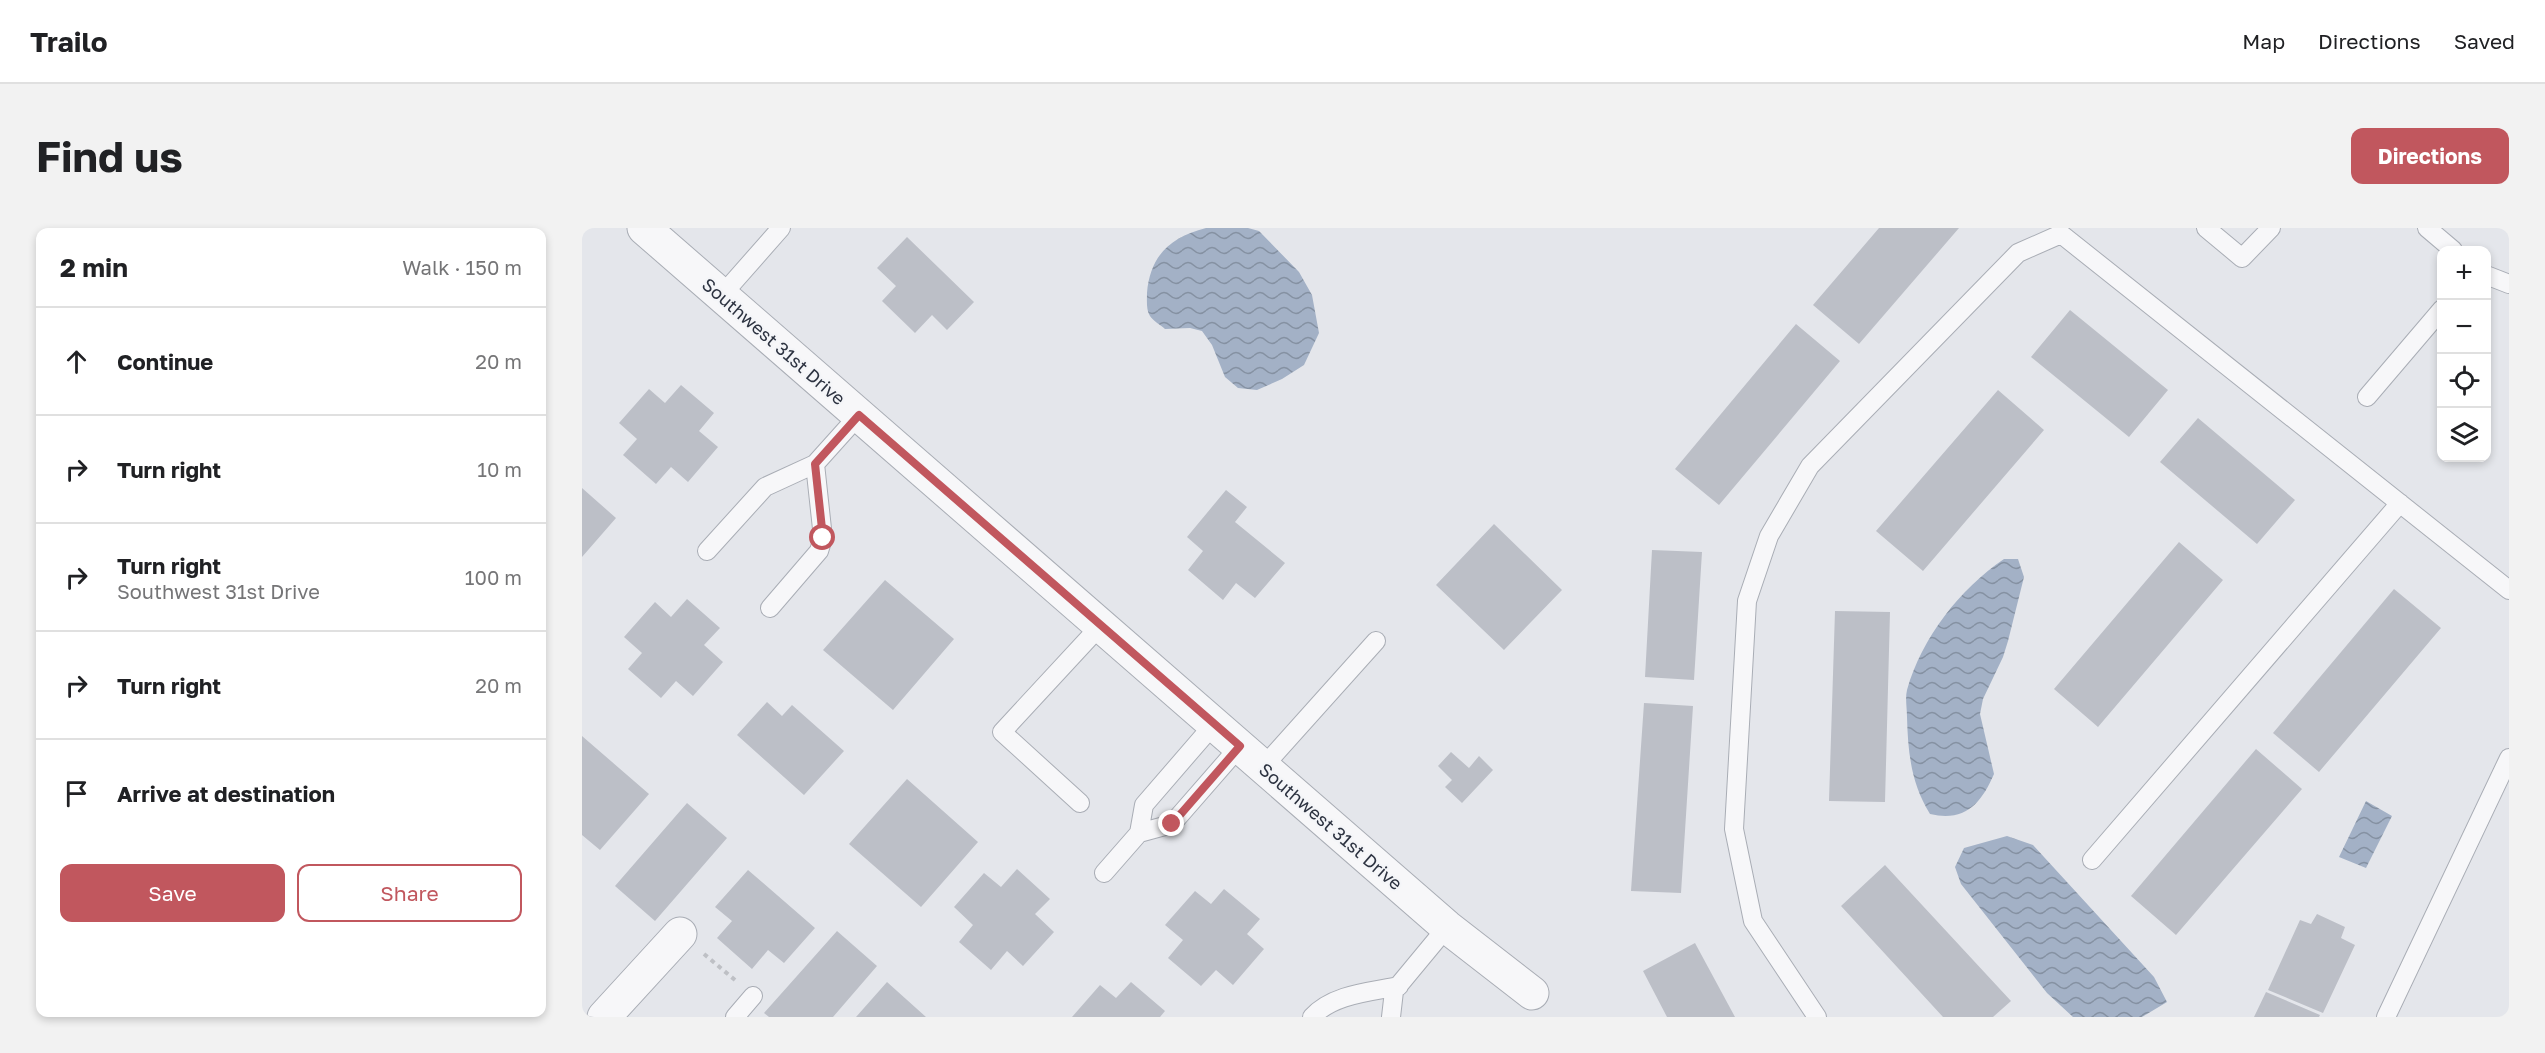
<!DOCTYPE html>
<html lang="en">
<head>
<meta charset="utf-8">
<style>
	body { margin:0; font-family:"Golos Text",sans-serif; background:#f2f2f2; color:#202124 }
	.controls { position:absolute; right:18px; top:18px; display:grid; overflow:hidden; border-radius:12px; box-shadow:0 3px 9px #0003 }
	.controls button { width:54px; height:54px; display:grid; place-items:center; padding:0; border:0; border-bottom:2px solid #e0e0e0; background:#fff; color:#202124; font:30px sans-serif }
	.stop { position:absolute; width:18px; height:18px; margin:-14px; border:4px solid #c1575e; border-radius:50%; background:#fff }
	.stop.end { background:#c1575e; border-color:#fff; box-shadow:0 2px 6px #0008 }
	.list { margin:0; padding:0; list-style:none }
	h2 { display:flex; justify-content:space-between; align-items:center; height:78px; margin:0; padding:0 24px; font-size:26px }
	h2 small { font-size:20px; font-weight:400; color:#757577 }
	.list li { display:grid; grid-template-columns:39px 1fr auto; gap:18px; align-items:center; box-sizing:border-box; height:108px; padding:0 24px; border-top:2px solid #e0e0e0 }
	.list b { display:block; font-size:22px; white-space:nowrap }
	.list p { margin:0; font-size:20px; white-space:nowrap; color:#757577 }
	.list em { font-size:20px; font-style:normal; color:#757577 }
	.actions { display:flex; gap:12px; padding:18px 24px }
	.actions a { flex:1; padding:14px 0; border:2px solid #c1575e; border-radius:12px; text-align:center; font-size:21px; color:#c1575e }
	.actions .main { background:#c1575e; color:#fff }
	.icon { flex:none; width:33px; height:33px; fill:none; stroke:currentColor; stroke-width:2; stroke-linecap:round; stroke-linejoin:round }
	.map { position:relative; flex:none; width:1927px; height:789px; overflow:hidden; border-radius:12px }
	header { display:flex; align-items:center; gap:36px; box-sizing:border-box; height:84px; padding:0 30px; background:#fff; border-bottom:2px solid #e0e0e0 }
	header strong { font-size:28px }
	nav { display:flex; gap:33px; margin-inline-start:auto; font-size:21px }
	.intro { display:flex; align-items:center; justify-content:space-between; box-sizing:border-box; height:144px; padding:0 36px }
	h1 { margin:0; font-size:42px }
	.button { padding:15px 27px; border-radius:12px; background:#c1575e; color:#fff; font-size:21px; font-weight:700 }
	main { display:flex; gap:36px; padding:0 36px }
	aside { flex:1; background:#fff; border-radius:12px; box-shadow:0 3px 9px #0003 }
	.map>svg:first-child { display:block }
	.water { fill:url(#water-waves) }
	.building { fill:#bcbfc7 }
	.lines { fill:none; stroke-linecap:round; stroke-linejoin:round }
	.service-casing { stroke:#a9adb5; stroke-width:20 }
	.minor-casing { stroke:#a9adb5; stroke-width:35 }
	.path { stroke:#bec0c5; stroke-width:4; stroke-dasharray:4.5 4.5; stroke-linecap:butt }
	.service { stroke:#f7f7f9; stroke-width:18 }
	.minor { stroke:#f7f7f9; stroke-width:33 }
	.route { stroke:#c1575e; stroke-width:8 }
	.labels { text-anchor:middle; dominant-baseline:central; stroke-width:4.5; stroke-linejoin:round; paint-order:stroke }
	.street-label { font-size:18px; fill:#2d3341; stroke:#f4f5f8 }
</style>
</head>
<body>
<header>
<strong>Trailo</strong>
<nav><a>Map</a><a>Directions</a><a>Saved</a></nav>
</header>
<div class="intro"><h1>Find us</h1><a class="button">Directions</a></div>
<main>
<aside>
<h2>2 min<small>Walk · 150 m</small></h2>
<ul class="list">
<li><svg class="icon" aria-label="ahead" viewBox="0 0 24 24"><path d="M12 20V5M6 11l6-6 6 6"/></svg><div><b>Continue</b></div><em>20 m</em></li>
<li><svg class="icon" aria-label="right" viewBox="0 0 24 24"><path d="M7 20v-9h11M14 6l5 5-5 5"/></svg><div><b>Turn right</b></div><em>10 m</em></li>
<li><svg class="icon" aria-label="right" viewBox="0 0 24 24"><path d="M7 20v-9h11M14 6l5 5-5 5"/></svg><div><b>Turn right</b><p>Southwest 31st Drive</p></div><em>100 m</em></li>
<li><svg class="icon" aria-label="right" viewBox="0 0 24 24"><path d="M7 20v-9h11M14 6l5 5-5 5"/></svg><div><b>Turn right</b></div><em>20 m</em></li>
<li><svg class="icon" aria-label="arrive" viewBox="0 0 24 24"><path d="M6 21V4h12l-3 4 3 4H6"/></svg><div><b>Arrive at destination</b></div></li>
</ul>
<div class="actions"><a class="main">Save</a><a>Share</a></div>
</aside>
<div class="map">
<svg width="1927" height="789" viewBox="0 0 1927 789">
	<defs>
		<pattern id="water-waves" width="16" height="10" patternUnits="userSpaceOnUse" patternTransform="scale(1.5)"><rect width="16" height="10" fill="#a3b1c6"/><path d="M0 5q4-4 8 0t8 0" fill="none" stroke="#8591a2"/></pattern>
	</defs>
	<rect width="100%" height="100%" fill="#e4e6eb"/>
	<!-- water -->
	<path class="water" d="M624,0H666L677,3L717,44L730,67L737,105L722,137L700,151L675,162L656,160L643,149L630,117L620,103L608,100L583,101C579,97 571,93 568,88C564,82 565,72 565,65C568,28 588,9 624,0Z
		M1422,331H1436L1442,349L1426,413L1421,429L1401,471L1398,486L1412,546C1399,576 1383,594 1348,586C1329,555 1326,525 1325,489C1325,480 1323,470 1325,462C1340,409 1378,361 1422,331Z
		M1784,573L1810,588L1784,640L1757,629Z
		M1425,608L1451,617L1572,749L1585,774L1560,789H1491L1465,765L1379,656L1373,639L1382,620Z"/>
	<!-- building -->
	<path class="building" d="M1297,0H1377L1277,116L1231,77Z
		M325,9L392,74L365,102L350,87L333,105L300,73L314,58L295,40Z
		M1488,82L1586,162L1547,209L1449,129Z
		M1214,96L1258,133L1137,277L1093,241Z
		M99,157L132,185L117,203L136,219L106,254L89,239L74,256L41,227L55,211L37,195L67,161L83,175Z
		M1416,162L1462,202L1341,343L1294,303Z
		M1616,190L1713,272L1675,316L1578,234Z
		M0,260L34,290L0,329Z
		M644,262L665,279L653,294L703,335L673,370L654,355L641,372L606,342L621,323L605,309Z
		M912,296L980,362L922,422L854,357Z
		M1597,314L1641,352L1516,499L1472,461Z
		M1070,322L1120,324L1112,452L1063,449Z
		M303,352L372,411L311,482L241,422Z
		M1812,361L1859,400L1737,544L1691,505Z
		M105,371L138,400L122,417L141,434L111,468L94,453L79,470L46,441L60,425L42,409L73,374L89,389Z
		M1253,383L1308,384L1303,574L1247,573Z
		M185,474L200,488L210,477L262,523L222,567L155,507Z
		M1062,475L1111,478L1099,665L1049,663Z
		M0,508L67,566L18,622L0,607Z
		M1674,521L1720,561L1594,707L1549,668Z
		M869,524L887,540L897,528L911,542L880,575L863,559L870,552L856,538Z
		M325,551L396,614L339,679L267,616Z
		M105,575L145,610L73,693L33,658Z
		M1303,637L1429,773L1411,789H1361L1259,678Z
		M435,641L468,671L453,686L472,704L441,738L425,723L409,742L377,714L391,697L372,679L402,645L419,659Z
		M166,642L233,700L202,735L186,722L170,741L135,710L150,693L133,679Z
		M642,661L678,691L665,706L682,721L651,757L634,742L619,758L586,730L601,712L583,697L613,663L629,676Z
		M1735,686L1763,699L1759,710L1773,717L1741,785L1686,762L1718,692L1729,696Z
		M255,703L295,738L251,789H187L182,785Z
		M1113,715L1153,789H1085L1061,743Z
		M305,754L344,789H274Z
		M549,754L583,783L578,789H490L518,757L534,770Z
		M1684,764L1738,787L1737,789H1672Z"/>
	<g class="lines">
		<!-- service casing -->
		<g class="service-casing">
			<path id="service" d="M1624,0L1660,30L1689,0
				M1845,0L1871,22
				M1904,47L1927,56
				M140,67L199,0
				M1785,169L1860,81
				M125,323L183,259L233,236
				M188,380L237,323L241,310L233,236L277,187
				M632,496L562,577L557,605L590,596L658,518
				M681,539L794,413
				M498,575L420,504L519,397
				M1510,632L1818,275
				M522,645L557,605
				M153,789L171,768
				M730,789C751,766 788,764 817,758
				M809,789L812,763L865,699
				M1235,789L1171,693L1152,601L1165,373L1187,308L1228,238L1436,25L1479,6L1927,362
				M1804,789L1927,530"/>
		</g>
		<!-- minor casing -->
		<g class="minor-casing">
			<path id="minor" d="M62,0L865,699L950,765
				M22,789L98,706"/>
		</g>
		<!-- path -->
		<path class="path" d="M122,726L153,752"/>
		<!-- service -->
		<use href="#service" class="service"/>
		<!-- minor -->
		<use href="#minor" class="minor"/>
	</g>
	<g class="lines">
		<!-- route -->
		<path class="route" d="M241,310L233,236L277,187L658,518L590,596"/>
	</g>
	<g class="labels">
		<!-- street labels -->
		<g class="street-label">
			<text transform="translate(192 113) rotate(41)">Southwest 31st Drive</text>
			<text transform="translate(749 598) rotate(41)">Southwest 31st Drive</text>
		</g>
	</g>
</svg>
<div class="controls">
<button>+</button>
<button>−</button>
<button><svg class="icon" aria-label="locate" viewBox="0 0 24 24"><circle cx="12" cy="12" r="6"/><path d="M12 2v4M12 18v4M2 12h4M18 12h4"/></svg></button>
<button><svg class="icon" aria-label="layers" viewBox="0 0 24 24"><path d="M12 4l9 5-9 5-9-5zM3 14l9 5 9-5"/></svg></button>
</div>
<div class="stop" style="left:241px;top:310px"></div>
<div class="stop end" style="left:590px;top:596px"></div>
</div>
</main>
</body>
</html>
